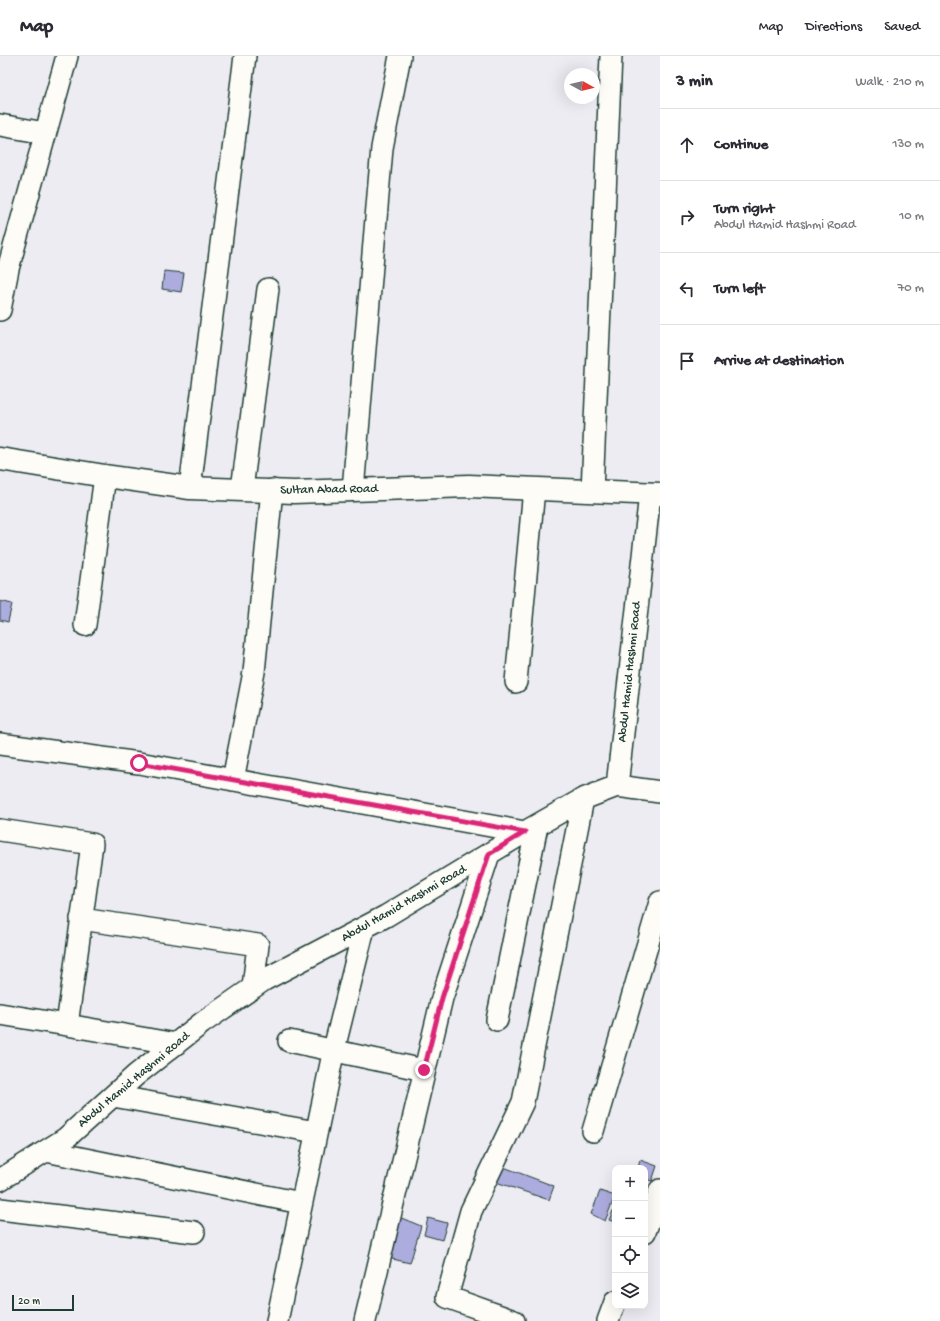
<!DOCTYPE html>
<html lang="en">
<head>
<meta charset="utf-8">
<style>
	body { margin:0; font-family:"Gochi Hand",sans-serif; background:#f2f2f3; color:#2b2b33 }
	.controls { position:absolute; right:12px; bottom:12px; display:grid; overflow:hidden; border-radius:8px; box-shadow:0 4px 16px #0002 }
	.controls button { width:36px; height:36px; display:grid; place-items:center; padding:0; border:0; border-bottom:1px solid #e1e1e2; background:#fff; color:#2b2b33; font:20px sans-serif }
	.compass { position:absolute; left:564px; top:12px; width:36px; height:36px; border-radius:50%; background:#fff; box-shadow:0 4px 16px #0002; rotate:98deg }
	.scale { position:absolute; left:12px; bottom:10px; width:62px; box-sizing:border-box; padding-left:4px; border:2px solid #1f3d34; border-top:0; font-size:11px; line-height:14px; white-space:nowrap; color:#1f3d34; -webkit-text-stroke:3px #fdfcf7; paint-order:stroke }
	.stop { position:absolute; width:12px; height:12px; margin:-9px; border:3px solid #db2777; border-radius:50%; background:#fff }
	.stop.end { background:#db2777; border-color:#fff; box-shadow:0 1px 4px #0008 }
	.list { margin:0; padding:0; list-style:none }
	h2 { display:flex; justify-content:space-between; align-items:center; height:52px; margin:0; padding:0 16px; font-size:17px }
	h2 small { font-size:13px; font-weight:400; color:#7c7c81 }
	.list li { display:grid; grid-template-columns:26px 1fr auto; gap:12px; align-items:center; box-sizing:border-box; height:72px; padding:0 16px; border-top:1px solid #e1e1e2 }
	.list b { display:block; font-size:15px; white-space:nowrap }
	.list p { margin:0; font-size:13px; white-space:nowrap; color:#7c7c81 }
	.list em { font-size:13px; font-style:normal; color:#7c7c81 }
	.icon { flex:none; width:22px; height:22px; fill:none; stroke:currentColor; stroke-width:2; stroke-linecap:round; stroke-linejoin:round }
	.map { position:relative; flex:none; width:660px; height:1265px; overflow:hidden }
	header { display:flex; align-items:center; gap:24px; box-sizing:border-box; height:56px; padding:0 20px; background:#fff; border-bottom:1px solid #e1e1e2 }
	header strong { font-size:19px }
	nav { display:flex; gap:22px; margin-inline-start:auto; font-size:14px }
	main { display:flex }
	aside { flex:1; background:#fff }
	.map>svg:first-child { display:block }
	.building { fill:#adacde; stroke:#1f3d34 }
	.lines { fill:none; stroke-linecap:round; stroke-linejoin:round }
	.minor-casing { stroke:#1f3d34; stroke-width:24 }
	.tertiary-casing { stroke:#1f3d34; stroke-width:25 }
	.minor { stroke:#fdfcf7; stroke-width:21 }
	.tertiary { stroke:#fdfcf7; stroke-width:22 }
	.route { stroke:#db2777; stroke-width:5 }
	.labels { text-anchor:middle; dominant-baseline:central; stroke-width:3; stroke-linejoin:round; paint-order:stroke }
	.street-label { font-size:13px; fill:#1f3d34; stroke:#fdfcf7 }
</style>
</head>
<body>
<header>
<strong>Map</strong>
<nav><a>Map</a><a>Directions</a><a>Saved</a></nav>
</header>
<main>
<div class="map">
<svg width="660" height="1265" viewBox="0 0 660 1265">
	<rect width="100%" height="100%" fill="#edecf2"/>
	<filter id="ink" filterUnits="userSpaceOnUse"><feTurbulence type="fractalNoise" baseFrequency=".025" numOctaves="2"/><feDisplacementMap in="SourceGraphic" scale="8" xChannelSelector="R" yChannelSelector="G"/><feConvolveMatrix kernelMatrix="1 2 1 2 8 2 1 2 1" color-interpolation-filters="sRGB"/></filter>
	<g filter="url(#ink)">
		<!-- building -->
		<path class="building" d="M164,215L184,217L181,236L162,233Z
			M0,545L12,548L8,566L0,564Z
			M640,1104L657,1110L652,1125L645,1123V1112H638Z
			M501,1110L554,1130L549,1144L496,1126Z
			M600,1135L615,1140L605,1165L591,1158Z
			M615,1150V1166L609,1164Z
			M399,1161L421,1170L410,1207L388,1202Z
			M428,1162L447,1167L442,1184L424,1179Z"/>
		<g class="lines">
			<!-- minor casing -->
			<g class="minor-casing">
				<path id="minor" d="M0,69L45,77
					M0,254L8,213L67,0
					M190,432L245,0
					M242,433L268,233
					M353,434L382,92L400,0
					M592,435L611,0
					M85,569L105,420
					M516,626L534,433
					M0,688L139,707L525,776
					M233,724L254,616L272,434
					M617,730L660,736
					M0,774L92,788L67,969L176,988
					M81,863L258,889L253,931
					M0,958L67,969
					M497,964L537,770
					M289,985L424,1014
					M113,1040L316,1076
					M593,1075L660,846
					M46,1095L301,1147
					M0,1124L66,1082L136,1019L202,967L264,924L386,860L525,776L583,743L617,730L650,438
					M0,1153L194,1176
					M645,1176L660,1134
					M277,1265L334,993L364,872
					M365,1265L442,942L489,798
					M514,1265L447,1241L471,1155L523,1046L583,743
					M608,1265L615,1246"/>
			</g>
			<!-- tertiary casing -->
			<g class="tertiary-casing">
				<path id="tertiary" d="M0,403L105,420L190,432L294,436L469,430L660,438"/>
			</g>
			<!-- minor -->
			<use href="#minor" class="minor"/>
			<!-- tertiary -->
			<use href="#tertiary" class="tertiary"/>
		</g>
	</g>
	<g class="lines" filter="url(#ink)">
		<!-- route -->
		<path class="route" d="M139,707L525,776L489,798L442,942L424,1014"/>
	</g>
	<g class="labels">
		<!-- street labels -->
		<g class="street-label">
			<text transform="translate(329 434) rotate(-1)">Sultan Abad Road</text>
			<text transform="translate(630 616) rotate(-84)">Abdul Hamid Hashmi Road</text>
			<text transform="translate(404 848) rotate(-30)">Abdul Hamid Hashmi Road</text>
			<text transform="translate(134 1024) rotate(-40)">Abdul Hamid Hashmi Road</text>
		</g>
	</g>
</svg>
<div class="controls">
<button>+</button>
<button>−</button>
<button><svg class="icon" aria-label="locate" viewBox="0 0 24 24"><circle cx="12" cy="12" r="6"/><path d="M12 2v4M12 18v4M2 12h4M18 12h4"/></svg></button>
<button><svg class="icon" aria-label="layers" viewBox="0 0 24 24"><path d="M12 4l9 5-9 5-9-5zM3 14l9 5 9-5"/></svg></button>
</div>
<svg class="compass" viewBox="-18 -18 36 36"><path d="M0-13l5 13h-10z" fill="#e53935"/><path d="M0 13l5-13h-10z" fill="#7c7c81"/></svg>
<div class="scale">20 m</div>
<div class="stop" style="left:139px;top:707px"></div>
<div class="stop end" style="left:424px;top:1014px"></div>
</div>
<aside>
<h2>3 min<small>Walk · 210 m</small></h2>
<ul class="list">
<li><svg class="icon" aria-label="ahead" viewBox="0 0 24 24"><path d="M12 20V5M6 11l6-6 6 6"/></svg><div><b>Continue</b></div><em>130 m</em></li>
<li><svg class="icon" aria-label="right" viewBox="0 0 24 24"><path d="M7 20v-9h11M14 6l5 5-5 5"/></svg><div><b>Turn right</b><p>Abdul Hamid Hashmi Road</p></div><em>10 m</em></li>
<li><svg class="icon" aria-label="left" viewBox="0 0 24 24"><path d="M17 20v-9H6M10 6l-5 5 5 5"/></svg><div><b>Turn left</b></div><em>70 m</em></li>
<li><svg class="icon" aria-label="arrive" viewBox="0 0 24 24"><path d="M6 21V4h12l-3 4 3 4H6"/></svg><div><b>Arrive at destination</b></div></li>
</ul>
</aside>
</main>
</body>
</html>
